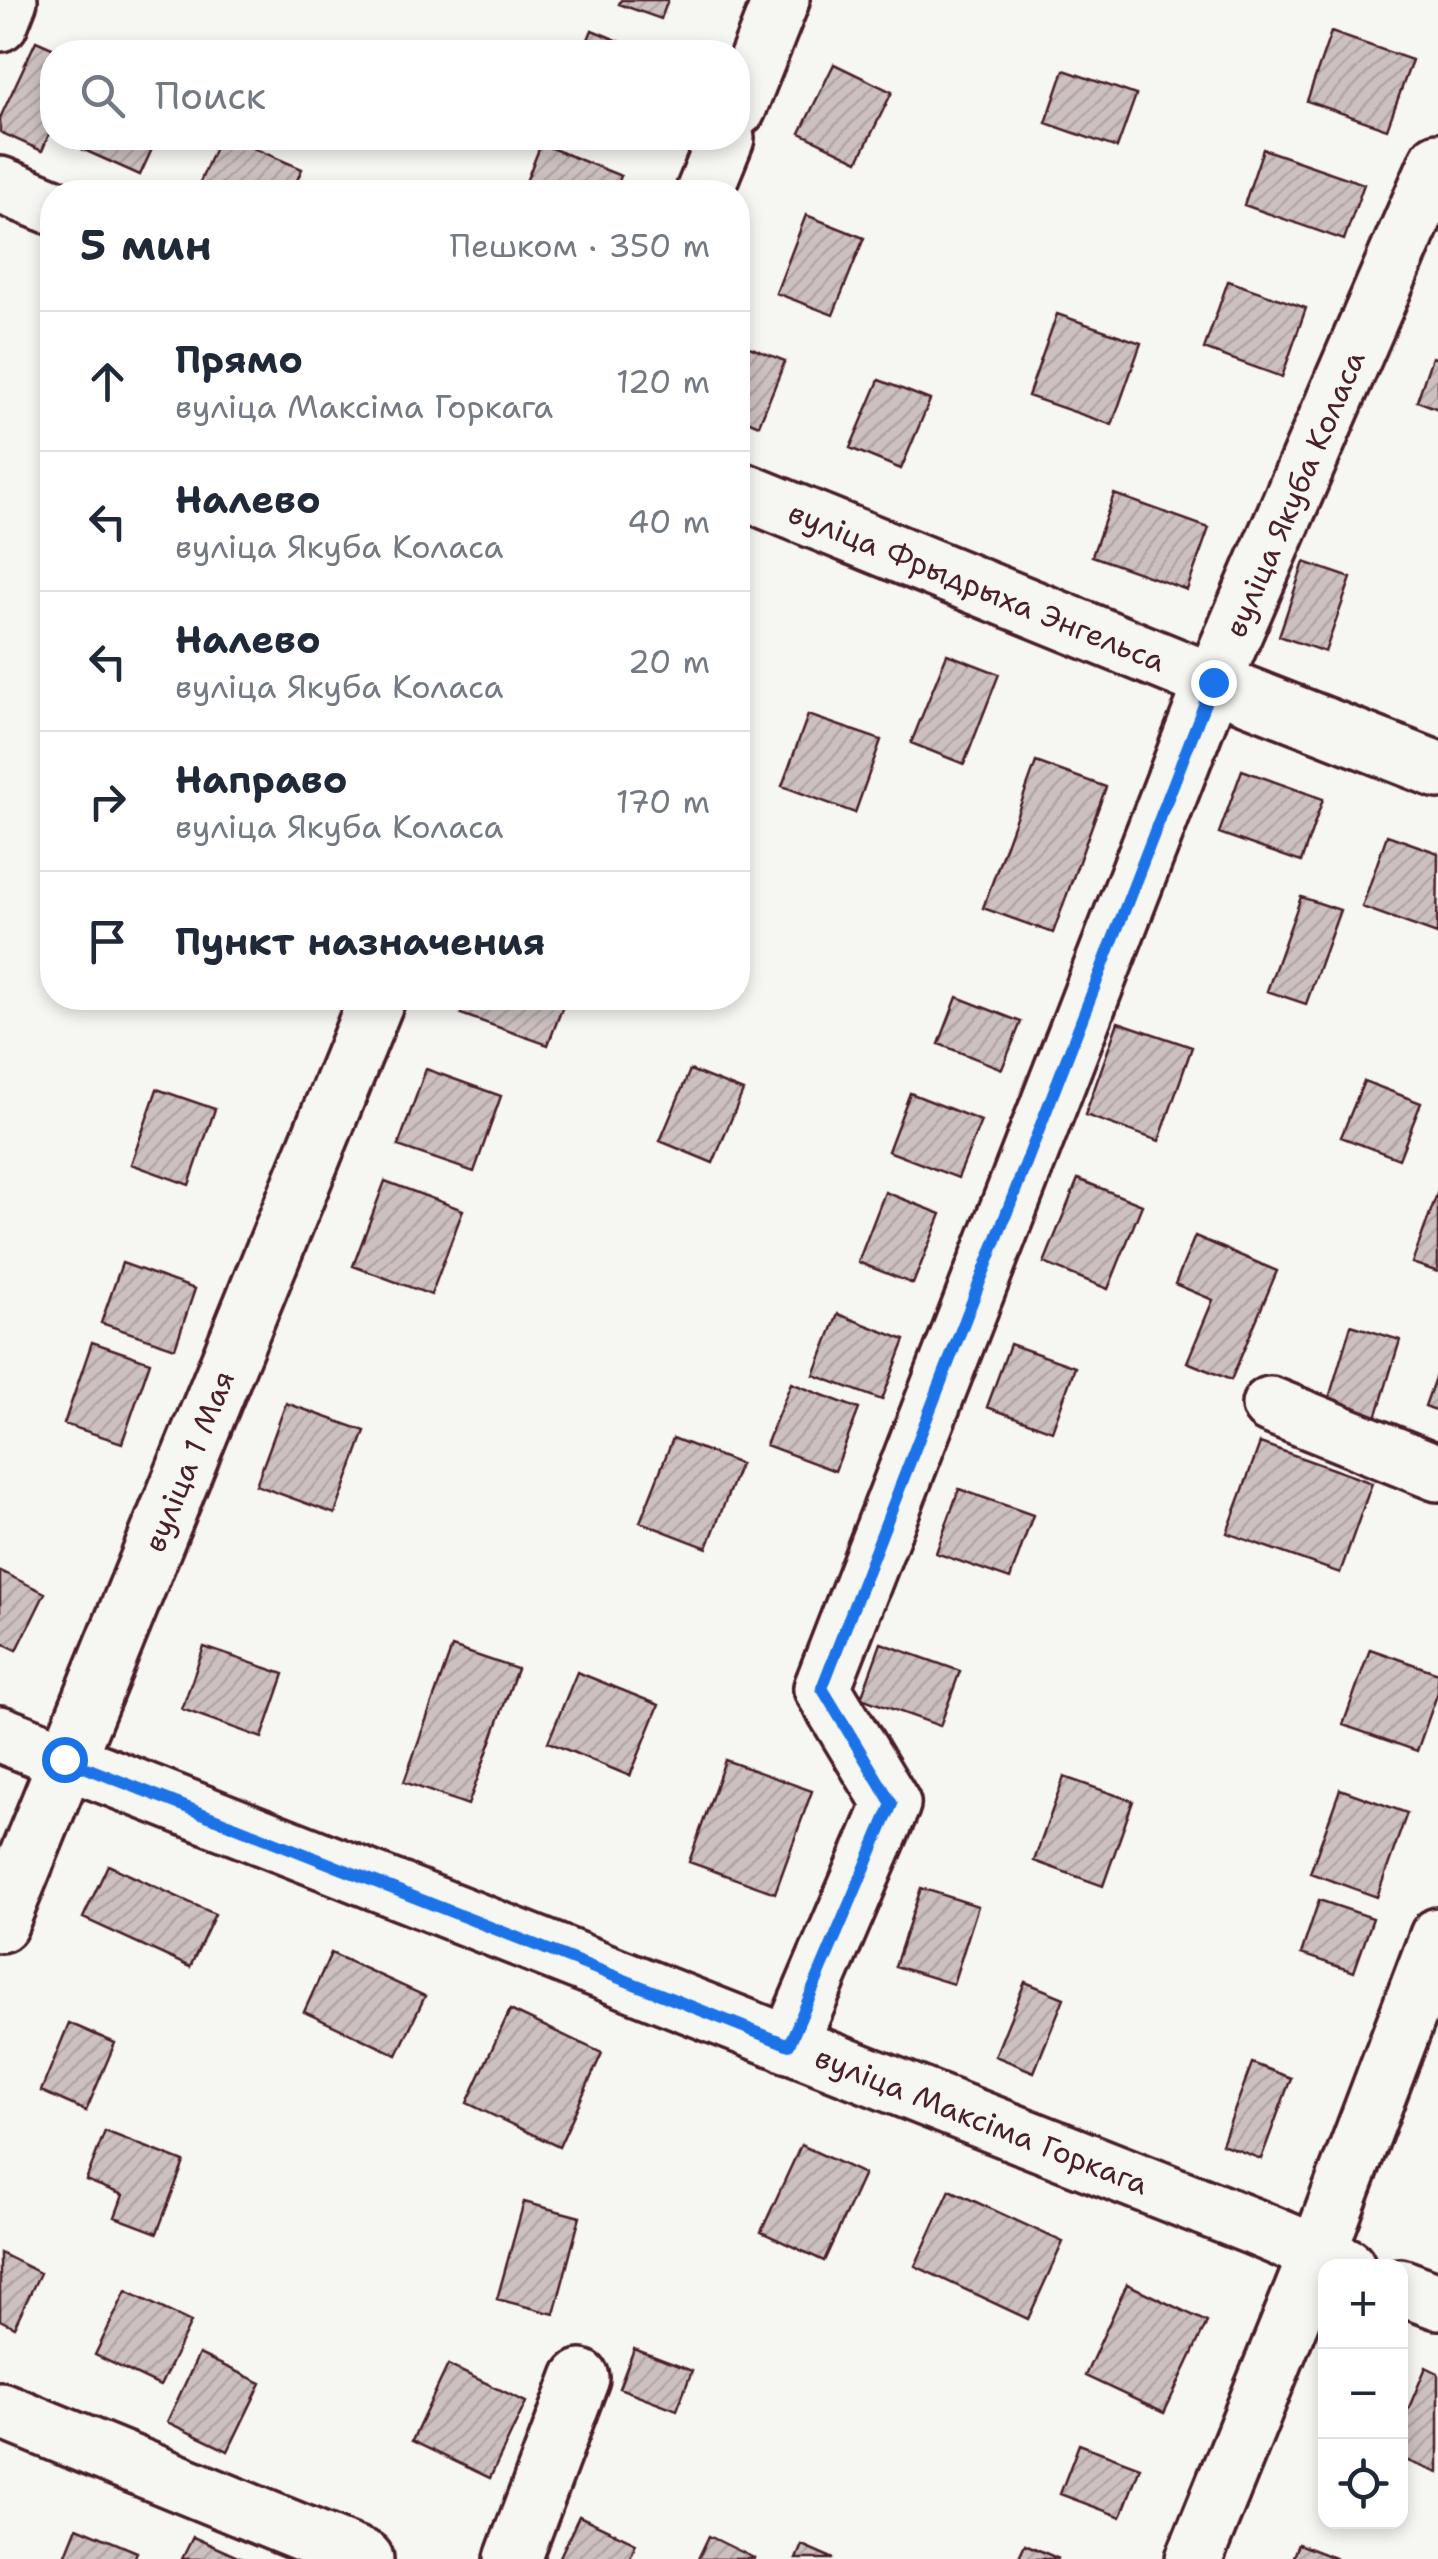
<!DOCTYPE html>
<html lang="ru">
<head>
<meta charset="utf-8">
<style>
	body { margin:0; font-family:"Shantell Sans",sans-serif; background:#f6f6f7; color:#1f2937 }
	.controls { position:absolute; right:30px; bottom:30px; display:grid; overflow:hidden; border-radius:20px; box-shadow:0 5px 15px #0003 }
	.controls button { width:90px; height:90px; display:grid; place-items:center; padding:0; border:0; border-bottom:2px solid #e0e1e3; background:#fff; color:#1f2937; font:50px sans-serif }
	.stop { position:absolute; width:30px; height:30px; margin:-22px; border:8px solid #1a73e8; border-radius:50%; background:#fff }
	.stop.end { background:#1a73e8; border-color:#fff; box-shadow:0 2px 10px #0008 }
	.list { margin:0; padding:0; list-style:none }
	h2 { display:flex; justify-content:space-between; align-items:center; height:130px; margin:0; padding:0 40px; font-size:42px }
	h2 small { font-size:32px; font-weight:400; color:#747a83 }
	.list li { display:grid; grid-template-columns:65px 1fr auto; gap:30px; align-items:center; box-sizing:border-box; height:140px; padding:0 40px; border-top:2px solid #e0e1e3 }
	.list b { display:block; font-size:38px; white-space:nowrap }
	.list p { margin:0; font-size:32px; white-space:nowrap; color:#747a83 }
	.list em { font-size:32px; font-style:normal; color:#747a83 }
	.icon { flex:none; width:55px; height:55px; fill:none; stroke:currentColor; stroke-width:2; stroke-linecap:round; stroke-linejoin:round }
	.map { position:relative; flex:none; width:1438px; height:2559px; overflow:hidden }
	.search { position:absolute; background:#fff; box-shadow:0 5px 15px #0003; left:40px; top:40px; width:710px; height:110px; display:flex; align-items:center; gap:25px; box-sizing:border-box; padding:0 35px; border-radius:40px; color:#747a83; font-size:38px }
	.panel { position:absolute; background:#fff; box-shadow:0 5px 15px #0003; left:40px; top:180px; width:710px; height:830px; border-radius:40px }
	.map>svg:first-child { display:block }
	.building { fill:url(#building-hatch); stroke:#4a1f2b; stroke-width:2.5 }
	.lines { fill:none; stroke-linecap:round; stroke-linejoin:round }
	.minor-casing { stroke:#4a1f2b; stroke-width:62 }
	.minor { stroke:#f6f6f2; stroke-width:55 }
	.route { stroke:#1a73e8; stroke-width:12 }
	.labels { text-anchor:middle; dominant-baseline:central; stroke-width:8; stroke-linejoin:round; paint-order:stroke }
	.street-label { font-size:30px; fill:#4a1f2b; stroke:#f6f6f2 }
</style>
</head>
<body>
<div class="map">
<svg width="1438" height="2559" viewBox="0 0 1438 2559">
	<defs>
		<pattern id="building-hatch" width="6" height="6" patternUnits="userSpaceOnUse" patternTransform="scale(2.5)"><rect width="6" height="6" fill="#ccc1c0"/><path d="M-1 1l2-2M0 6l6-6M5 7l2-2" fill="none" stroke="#b1a5a5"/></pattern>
	</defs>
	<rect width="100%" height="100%" fill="#f6f6f2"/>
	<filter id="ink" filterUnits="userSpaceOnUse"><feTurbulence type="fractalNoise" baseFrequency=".01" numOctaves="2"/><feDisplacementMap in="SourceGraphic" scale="20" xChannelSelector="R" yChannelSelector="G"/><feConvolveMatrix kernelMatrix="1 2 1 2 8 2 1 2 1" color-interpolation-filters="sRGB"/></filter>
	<g filter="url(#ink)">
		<!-- building -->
		<path class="building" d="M621,0H668L661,19L619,4Z
			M592,30L641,50L640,52H583Z
			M1331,32L1412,60L1387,129L1307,101Z
			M36,41L61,52H52V127L42,151L0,132V118Z
			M834,64L892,92L858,161L800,133Z
			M1064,70L1136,95L1117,148L1046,123Z
			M87,138H157L140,175L82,149Z
			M219,138H230L302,169L292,192H204L197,189Z
			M541,144L621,176L615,192H522Z
			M1263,149L1364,184L1344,240L1244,205Z
			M806,215L864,238L833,315L776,293Z
			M1228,281L1306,308L1282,377L1204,349Z
			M1057,314L1141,343L1112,425L1028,396Z
			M744,345L785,361L759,425L738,416V361Z
			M1432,357L1438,359V409L1417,401Z
			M879,380L930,400L901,469L850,448Z
			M1114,494L1209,528L1187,590L1092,556Z
			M1304,562L1351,578L1325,652L1279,636Z
			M947,654L999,674L964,764L911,743Z
			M808,715L881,740L855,813L782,786Z
			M1036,762L1106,787L1053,933L983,908Z
			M1242,770L1323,799L1301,862L1219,833Z
			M1387,835L1438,853L1437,934L1362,907Z
			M1301,897L1340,910L1306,1004L1267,991Z
			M957,997L1021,1022L1002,1069L939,1044Z
			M467,998H566L548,1045L461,1014Z
			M1118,1022L1192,1047L1159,1141L1085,1115Z
			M426,1069L501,1096L474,1172L398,1146Z
			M690,1070L743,1091L713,1163L660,1141Z
			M1364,1081L1421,1103L1399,1159L1341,1137Z
			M157,1089L215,1109L189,1185L131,1164Z
			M910,1093L981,1121L958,1178L888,1151Z
			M1078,1179L1142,1205L1108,1289L1044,1263Z
			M385,1181L463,1210L431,1295L353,1266Z
			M1438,1191V1272L1412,1263Z
			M885,1192L941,1214L913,1284L858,1262Z
			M1195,1236L1277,1271L1231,1380L1187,1362L1213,1300L1175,1284Z
			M122,1263L195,1289L175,1348L101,1323Z
			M838,1314L905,1340L882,1400L814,1375Z
			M1351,1325L1400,1340L1375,1421L1327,1405Z
			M92,1342L150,1362L122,1443L64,1424Z
			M1010,1344L1075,1367L1052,1431L987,1407Z
			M1438,1369V1411L1425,1406Z
			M791,1383L859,1409L835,1471L766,1445Z
			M286,1403L365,1431L335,1514L256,1485Z
			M673,1438L740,1464L707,1548L640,1522Z
			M1260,1443L1372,1483L1340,1573L1227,1533Z
			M959,1489L1033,1515L1010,1579L936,1553Z
			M0,1571L45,1593L17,1650L0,1642Z
			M881,1643L960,1671L940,1726L861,1698Z
			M204,1647L284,1674L262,1738L182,1709Z
			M452,1647L517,1669L468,1805L404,1782Z
			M1370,1649L1438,1673V1692L1417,1751L1343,1725Z
			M577,1672L659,1705L630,1776L548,1742Z
			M725,1760L812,1791L775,1893L689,1862Z
			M1064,1777L1133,1801L1103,1886L1034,1861Z
			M1340,1789L1407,1813L1377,1897L1310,1873Z
			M108,1865L215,1914L190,1967L83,1918Z
			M921,1888L978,1906L953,1984L895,1966Z
			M1319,1900L1373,1918L1354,1972L1301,1954Z
			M331,1953L425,1996L397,2055L304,2012Z
			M1025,1982L1064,1998L1034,2072L995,2056Z
			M510,2010L602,2053L559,2147L467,2103Z
			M69,2023L115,2043L86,2111L41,2091Z
			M1252,2063L1291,2078L1261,2159L1222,2144Z
			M105,2131L184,2162L157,2233L115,2217L123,2195L86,2180Z
			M801,2145L864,2174L824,2261L761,2232Z
			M950,2190L1063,2242L1028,2319L915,2266Z
			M524,2202L580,2217L554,2314L497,2299Z
			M0,2253L40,2273L14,2327L0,2320Z
			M1127,2284L1207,2322L1164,2413L1085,2376Z
			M126,2291L191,2322L160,2386L95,2355Z
			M634,2349L692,2371L677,2410L619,2388Z
			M199,2354L261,2383L228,2451L167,2422Z
			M448,2365L526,2402L490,2478L412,2441Z
			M1426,2367L1438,2373V2473L1400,2458V2429Z
			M1079,2444L1140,2467L1121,2517L1060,2494Z
			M579,2516L636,2543L629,2559H559Z
			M77,2527L137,2552L134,2559H64Z
			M709,2536L756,2559H698Z
			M193,2537L242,2559H182Z
			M1025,2544L1059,2559H1018Z
			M1298,2544L1337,2559H1292Z
			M802,2545L834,2559H796Z"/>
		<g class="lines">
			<!-- minor casing -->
			<g class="minor-casing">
				<g id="minor">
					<path d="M0,23L9,0"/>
					<path d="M738,108L781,0"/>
					<path d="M0,185L52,206"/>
					<path d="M704,192L726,138"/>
					<path id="s1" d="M738,489L1213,682L1438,770"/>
					<path d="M1270,1405L1438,1473"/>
					<path id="s2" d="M0,1734L1254,2227L1347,2266"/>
					<path id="s3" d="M0,1924L377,998"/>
					<path id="s4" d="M789,2045L892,1804L822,1688L1213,682L1438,161"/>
					<path d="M1400,2287L1438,2301"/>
					<path d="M0,2410L365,2559"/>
					<path d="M513,2559L581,2378"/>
					<path d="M1194,2559L1317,2255L1438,1936"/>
				</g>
			</g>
			<!-- minor -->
			<use href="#minor" class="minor"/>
		</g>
	</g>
	<g class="lines" filter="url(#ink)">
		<!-- route -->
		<path class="route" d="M64,1759L789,2045L892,1804L822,1688L1213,682"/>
	</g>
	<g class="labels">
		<!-- street labels -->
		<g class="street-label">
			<text stroke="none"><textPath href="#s4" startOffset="1682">вуліца Якуба Коласа</textPath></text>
			<text stroke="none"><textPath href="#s1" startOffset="258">вуліца Фрыдрыха Энгельса</textPath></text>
			<text stroke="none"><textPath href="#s3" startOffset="500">вуліца 1 Мая</textPath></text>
			<text stroke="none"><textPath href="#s2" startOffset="1055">вуліца Максіма Горкага</textPath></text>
		</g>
	</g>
</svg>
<div class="controls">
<button>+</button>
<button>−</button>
<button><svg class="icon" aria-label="locate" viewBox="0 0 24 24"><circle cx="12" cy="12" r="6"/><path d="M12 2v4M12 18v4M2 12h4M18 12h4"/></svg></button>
</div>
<div class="stop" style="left:64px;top:1759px"></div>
<div class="stop end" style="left:1213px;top:682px"></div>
<div class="search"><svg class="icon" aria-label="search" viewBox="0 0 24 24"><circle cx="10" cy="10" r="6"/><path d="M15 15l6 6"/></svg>Поиск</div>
<section class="panel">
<h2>5 мин<small>Пешком · 350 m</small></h2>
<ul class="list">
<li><svg class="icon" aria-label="ahead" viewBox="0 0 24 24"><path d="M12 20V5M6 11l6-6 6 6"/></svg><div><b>Прямо</b><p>вуліца Максіма Горкага</p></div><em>120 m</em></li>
<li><svg class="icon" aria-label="left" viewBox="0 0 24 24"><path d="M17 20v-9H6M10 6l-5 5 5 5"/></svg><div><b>Налево</b><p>вуліца Якуба Коласа</p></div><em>40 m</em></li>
<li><svg class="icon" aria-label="left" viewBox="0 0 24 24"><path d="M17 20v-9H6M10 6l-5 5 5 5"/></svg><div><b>Налево</b><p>вуліца Якуба Коласа</p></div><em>20 m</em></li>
<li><svg class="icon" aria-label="right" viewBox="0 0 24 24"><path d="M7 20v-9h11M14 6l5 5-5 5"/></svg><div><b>Направо</b><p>вуліца Якуба Коласа</p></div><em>170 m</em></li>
<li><svg class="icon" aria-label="arrive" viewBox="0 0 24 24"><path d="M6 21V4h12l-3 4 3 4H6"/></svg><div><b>Пункт назначения</b></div></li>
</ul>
</section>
</div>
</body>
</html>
